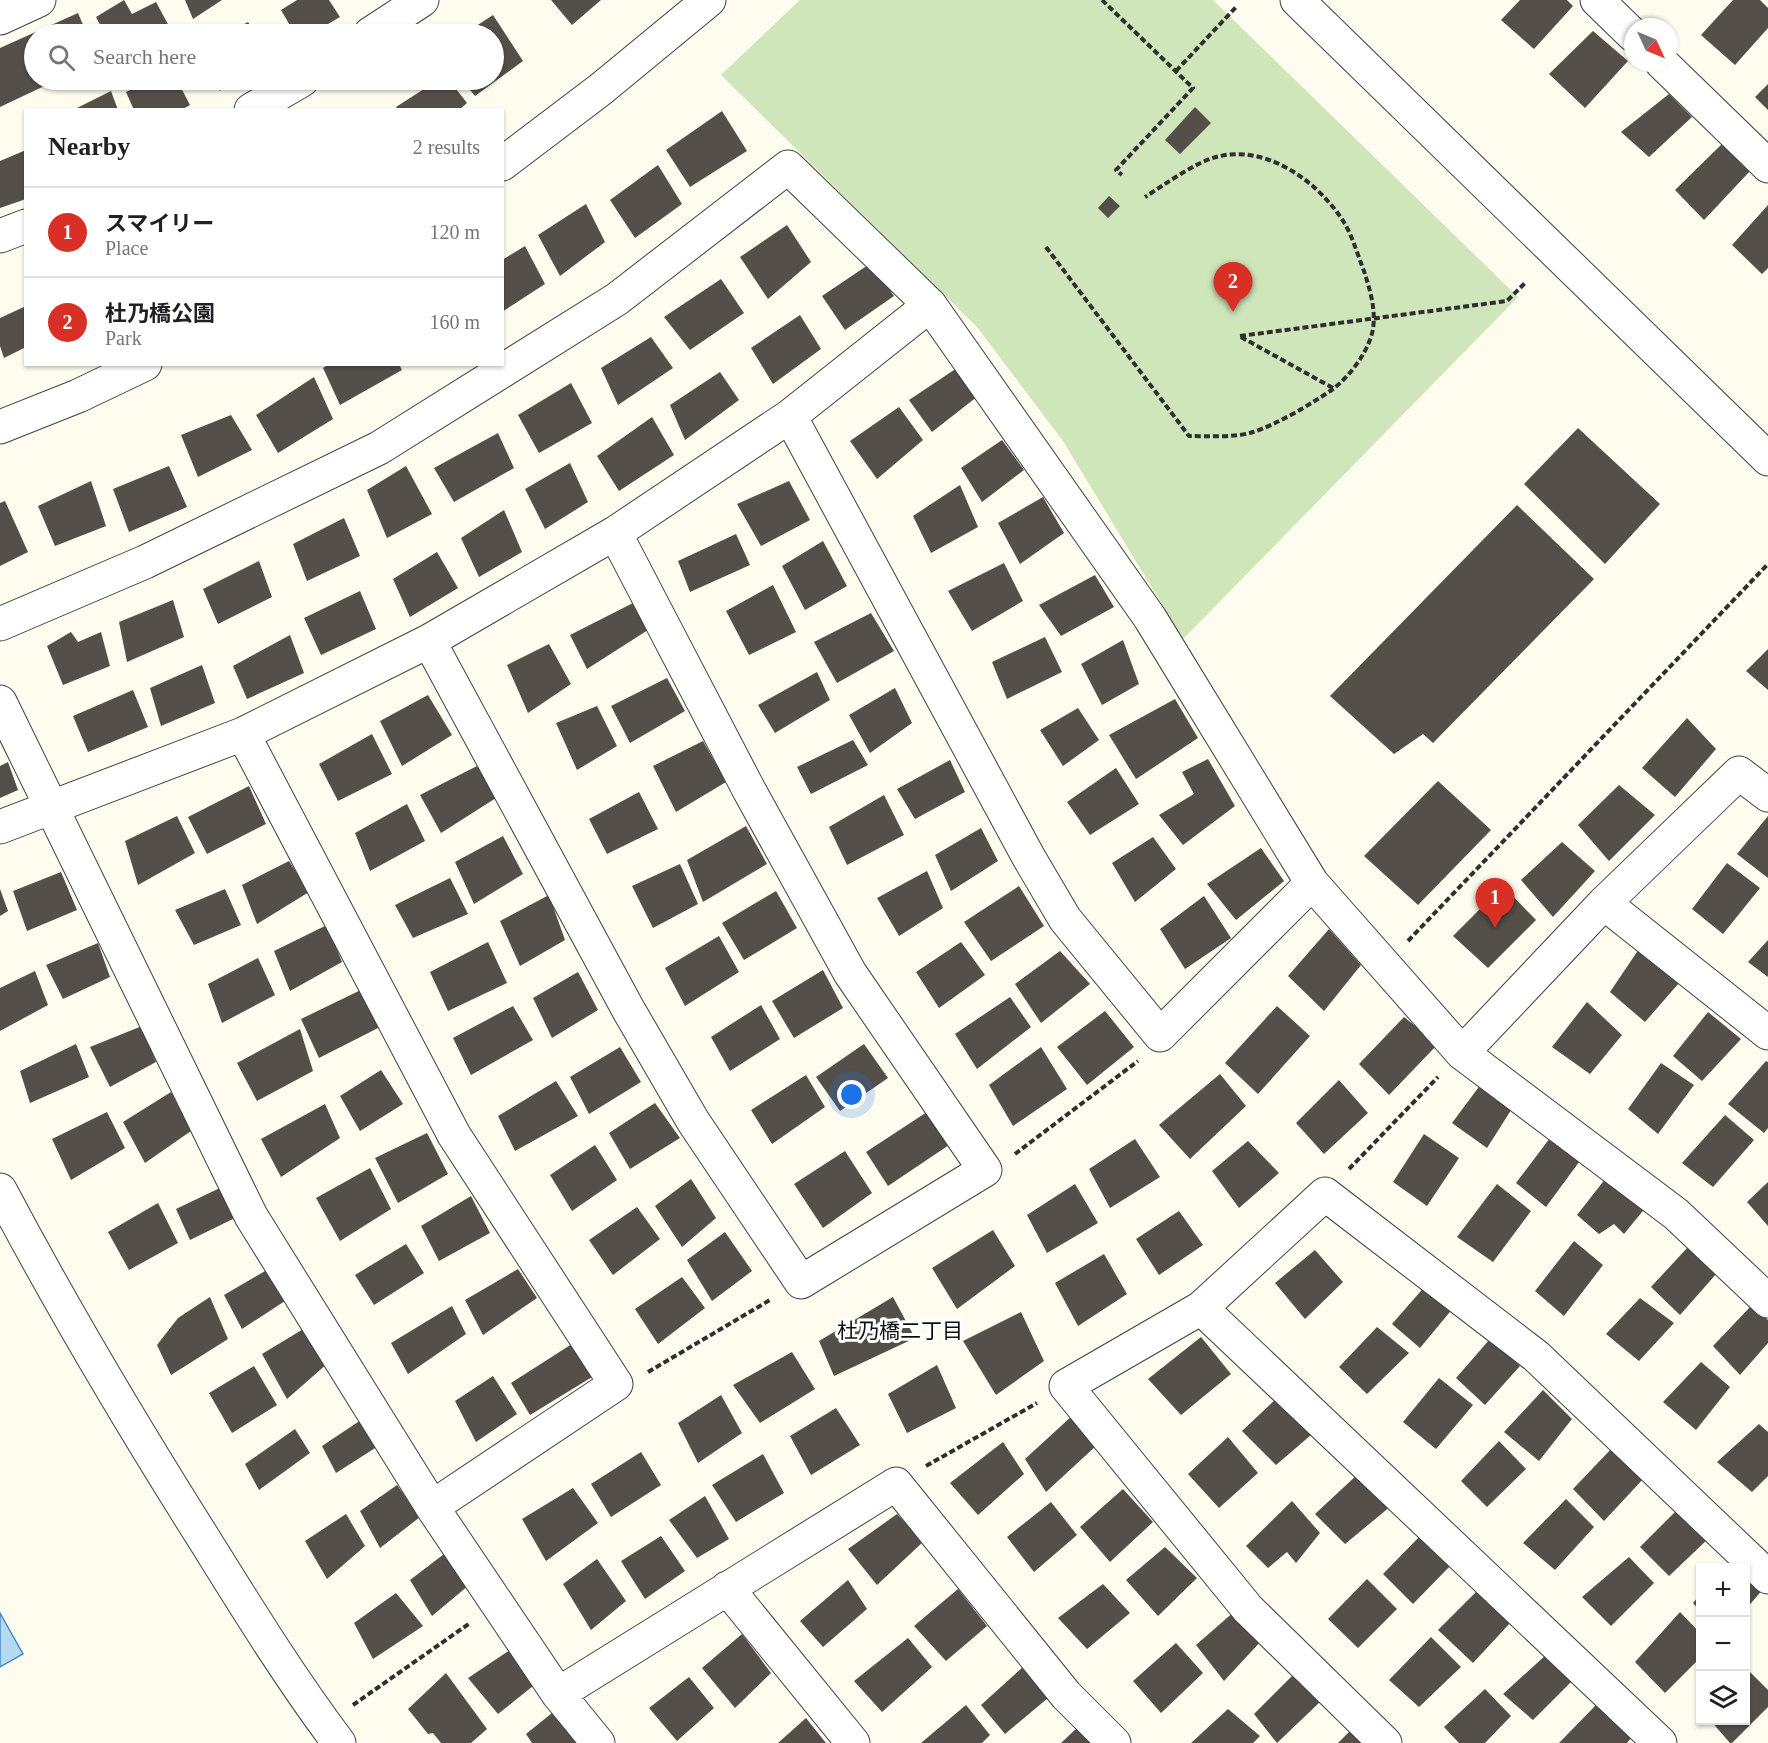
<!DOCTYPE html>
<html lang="en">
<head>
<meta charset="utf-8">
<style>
	body { margin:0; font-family:"Times New Roman","Noto Sans JP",serif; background:#f2f2f2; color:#202124 }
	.controls { position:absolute; right:18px; bottom:18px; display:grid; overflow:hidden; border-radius:0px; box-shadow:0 2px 4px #0004 }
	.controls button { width:54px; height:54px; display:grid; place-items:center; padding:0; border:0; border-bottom:2px solid #e0e0e0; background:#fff; color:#202124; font:30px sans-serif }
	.compass { position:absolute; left:1624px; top:18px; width:54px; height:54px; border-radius:50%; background:#fff; box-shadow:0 2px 4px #0004; rotate:134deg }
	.you { position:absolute; left:852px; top:1095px; width:21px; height:21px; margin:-15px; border:4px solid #fff; border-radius:50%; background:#1a73e8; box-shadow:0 0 0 9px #1a73e833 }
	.badge { display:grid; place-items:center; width:39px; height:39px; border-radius:50%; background:#d93025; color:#fff; font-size:20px; font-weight:700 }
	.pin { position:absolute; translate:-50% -50px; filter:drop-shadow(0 2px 3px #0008) }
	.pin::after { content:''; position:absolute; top:32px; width:21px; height:18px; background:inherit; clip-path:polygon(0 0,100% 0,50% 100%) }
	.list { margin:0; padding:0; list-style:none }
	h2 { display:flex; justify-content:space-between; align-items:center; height:78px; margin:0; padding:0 24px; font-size:26px }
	h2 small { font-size:20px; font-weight:400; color:#757577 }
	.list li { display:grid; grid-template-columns:39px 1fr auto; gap:18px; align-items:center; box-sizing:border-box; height:90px; padding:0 24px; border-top:2px solid #e0e0e0 }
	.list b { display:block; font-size:22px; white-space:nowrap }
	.list p { margin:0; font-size:20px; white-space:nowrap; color:#757577 }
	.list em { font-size:20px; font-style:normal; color:#757577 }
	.icon { flex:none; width:33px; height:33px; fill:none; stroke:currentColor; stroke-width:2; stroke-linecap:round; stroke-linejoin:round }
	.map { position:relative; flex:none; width:1768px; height:1743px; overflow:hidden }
	.search { position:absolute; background:#fff; box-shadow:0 2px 4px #0004; left:24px; top:24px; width:480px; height:66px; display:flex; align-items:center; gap:15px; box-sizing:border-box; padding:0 21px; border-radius:33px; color:#757577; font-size:22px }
	.panel { position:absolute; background:#fff; box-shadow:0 2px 4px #0004; left:24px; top:108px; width:480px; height:258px; border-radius:0px }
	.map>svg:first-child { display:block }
	.green { fill:#cfe6ba }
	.water { fill:#b6d9f2; stroke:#418bc5; stroke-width:1.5 }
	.building { fill:#554f4a }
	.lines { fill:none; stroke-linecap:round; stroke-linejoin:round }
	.minor-casing { stroke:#404040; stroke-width:35 }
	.path { stroke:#2f2f2f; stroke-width:4; stroke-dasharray:6 3; stroke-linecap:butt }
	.minor { stroke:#fff; stroke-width:33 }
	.labels { text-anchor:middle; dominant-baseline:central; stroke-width:6; stroke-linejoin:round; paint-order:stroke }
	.neighbourhood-label { font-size:21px; fill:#0d0d0d; stroke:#fff }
</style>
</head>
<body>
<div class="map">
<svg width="1768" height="1743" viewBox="0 0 1768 1743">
	<rect width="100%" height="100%" fill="#fefcee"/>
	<!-- green -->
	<path class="green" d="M800,0H1213L1518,297L1183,639L1063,441L977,327L721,75Z"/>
	<!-- water -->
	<path class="water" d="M0,1613L23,1654L0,1667Z"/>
	<!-- building -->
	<path class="building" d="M124,0L132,14L156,2L170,28L156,34H105L96,17Z
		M185,0H222L193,19Z
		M297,0H329L340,17L311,34H295L281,10Z
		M551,0H601L572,25Z
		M1520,0H1567L1573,6L1534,49L1501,20Z
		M1733,0H1760L1768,8V28L1735,65L1701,35Z
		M78,13L87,34H34V80H57L0,107V48Z
		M493,15L523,61L475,96L462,80H494V34H464Z
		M248,22L256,34H226Z
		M1593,31L1628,61L1585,108L1549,74Z
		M148,80H177L190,105L181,110H134L126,92Z
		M214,80H235L220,91Z
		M438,80H449L467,103L459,110H398L396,107Z
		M1768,84V110L1755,97Z
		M111,91L118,110H73Z
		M1669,94L1692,117L1649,157L1621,132Z
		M1195,107L1211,123L1180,154L1165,140Z
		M722,111L747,151L690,187L666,150Z
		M1723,143L1751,170L1704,220L1675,190Z
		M26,150V199L0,208V161Z
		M658,165L682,204L635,238L610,200Z
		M1109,196L1120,206L1108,218L1098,208Z
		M586,204L605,242L560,276L538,235Z
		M1768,205V268L1762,274L1732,245Z
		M787,225L811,262L768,299L740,257Z
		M525,246L545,284L502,312V260Z
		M871,263L894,296L845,330L822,296Z
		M721,279L744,313L690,350L664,317Z
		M26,306V347L4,358L0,346V318Z
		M800,315L821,349L773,384L751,348Z
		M651,337L673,368L618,405L601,368Z
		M329,364H399L402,370L340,405L323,368Z
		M957,368L978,396L932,432L909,400Z
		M720,372L739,400L685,440L670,405Z
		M314,377L333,419L278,453L256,415Z
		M571,383L592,423L539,453L518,415Z
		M899,407L923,440L877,479L850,441Z
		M231,415L252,450L198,477L181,435Z
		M652,417L674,455L619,491L597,456Z
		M1578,428L1660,504L1605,564L1524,484Z
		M498,433L514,468L454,502L434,468Z
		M1002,440L1024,470L982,502L961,468Z
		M570,463L588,502L545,529L525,489Z
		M169,466L187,507L129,532L113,489Z
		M406,466L432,514L387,538L367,490Z
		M91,481L106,526L55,546L38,506Z
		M789,481L810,520L761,546L737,504Z
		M960,485L978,527L931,553L913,516Z
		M1043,497L1064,533L1020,564L998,523Z
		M5,501L28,552L0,566V503Z
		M1517,505L1594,579L1433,743L1423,734L1394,754L1330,696Z
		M504,510L522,552L479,577L461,538Z
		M344,518L360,556L307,581L293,544Z
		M736,534L750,565L690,592L678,561Z
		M823,541L847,586L805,610L782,566Z
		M437,552L458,588L410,617L393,579Z
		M259,561L272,597L218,624L203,589Z
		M1004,563L1023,601L972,631L948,591Z
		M1095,575L1114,607L1061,636L1039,605Z
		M773,585L796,632L749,655L726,611Z
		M360,591L376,629L321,655L304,618Z
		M173,600L184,637L127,662L119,622Z
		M635,602L648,630L587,669L570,635Z
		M871,613L894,651L837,683L814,642Z
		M71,632L78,642L101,632L110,666L63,685L47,646Z
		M290,635L304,673L247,699L233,666Z
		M1045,637L1062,672L1007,699L992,662Z
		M1123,640L1139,684L1102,705L1081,664Z
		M549,644L571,684L528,713L507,665Z
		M1768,649V690L1746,671Z
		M202,665L215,703L161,726L150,688Z
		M817,672L830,700L775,733L758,705Z
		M667,678L685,711L630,743L611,706Z
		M895,688L912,723L870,753L849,715Z
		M133,690L148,727L88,752L73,716Z
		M428,695L452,735L402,766L380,721Z
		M1175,699L1198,738L1136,779L1109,735Z
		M597,706L617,746L577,770L556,723Z
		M1078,708L1099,740L1063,766L1040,730Z
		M1687,718L1716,749L1675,797L1642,768Z
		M372,734L392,774L338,801L319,764Z
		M853,740L868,765L811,794L797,767Z
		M703,741L726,782L676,812L653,766Z
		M1208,759L1235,806L1183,845L1159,815L1194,794L1182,772Z
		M950,760L965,792L915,819L897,789Z
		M8,762L18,790L0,798V766Z
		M477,766L496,798L441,833L420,795Z
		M1116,768L1139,804L1090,835L1067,802Z
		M1438,781L1491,830L1418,905L1364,856Z
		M1619,785L1655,815L1609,861L1578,825Z
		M249,786L266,824L207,854L188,817Z
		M639,792L658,829L607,854L589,819Z
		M884,795L904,835L847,865L829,827Z
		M407,804L425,841L370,871L355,833Z
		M177,816L195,853L138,885L125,841Z
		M1768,816V878L1737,854Z
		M746,826L767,864L703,902L687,860Z
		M981,828L998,861L951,891L935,855Z
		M503,836L523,874L474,904L455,862Z
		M1153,837L1176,869L1135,902L1112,863Z
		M1562,842L1595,871L1553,917L1521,880Z
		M1261,848L1284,881L1236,920L1207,884Z
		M289,861L309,892L257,924L242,885Z
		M1727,863L1760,888L1723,934L1692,909Z
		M680,864L698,904L653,928L632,886Z
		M927,871L943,908L899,936L877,898Z
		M61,872L77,910L27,931L13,891Z
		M450,878L468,914L413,938L395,905Z
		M1019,886L1044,926L991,961L964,922Z
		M1503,886L1536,920L1488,968L1453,936Z
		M0,889L8,911L0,916Z
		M225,889L241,925L194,945L175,910Z
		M776,891L797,928L744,960L722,923Z
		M549,895L565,940L520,966L500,921Z
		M1204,896L1231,938L1185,969L1160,929Z
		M327,925L342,962L290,991L274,951Z
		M1329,929L1361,965L1324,1011L1288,976Z
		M719,936L739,972L685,1006L665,968Z
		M1768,940V977L1748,962Z
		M488,942L507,983L448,1011L430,972Z
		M961,942L985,975L939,1008L916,972Z
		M98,943L110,977L63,999L46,965Z
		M1639,949L1679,983L1645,1022L1610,992Z
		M1060,951L1090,984L1041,1023L1015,984Z
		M258,958L275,995L222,1023L208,984Z
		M823,970L843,1008L794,1038L772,1001Z
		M35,971L48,1005L0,1031V988Z
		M578,972L598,1010L552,1038L533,998Z
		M365,988L382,1026L319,1058L301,1019Z
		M1010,997L1031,1027L977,1069L955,1034Z
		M1587,1002L1622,1035L1590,1074L1552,1047Z
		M761,1005L780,1039L730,1071L711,1037Z
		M513,1006L533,1040L471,1075L453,1038Z
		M1277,1006L1310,1036L1258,1094L1225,1063Z
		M1105,1011L1134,1047L1087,1085L1057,1047Z
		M1708,1012L1741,1039L1702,1081L1673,1056Z
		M1404,1017L1438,1044L1389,1095L1359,1064Z
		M142,1026L156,1062L110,1087L90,1047Z
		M300,1029L313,1071L257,1101L237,1063Z
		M76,1044L89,1077L30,1103L20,1071Z
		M864,1044L888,1078L840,1111L816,1077Z
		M620,1047L641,1082L589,1114L570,1077Z
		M1041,1047L1067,1089L1013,1126L989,1085Z
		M1766,1061L1768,1062V1128L1764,1133L1728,1104Z
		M1661,1063L1694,1085L1658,1134L1628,1109Z
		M381,1070L403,1104L360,1131L340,1096Z
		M1220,1074L1246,1106L1190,1159L1159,1125Z
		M806,1075L825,1107L772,1144L751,1110Z
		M1339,1080L1368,1113L1324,1154L1296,1123Z
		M556,1081L578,1116L515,1151L498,1116Z
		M1481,1084L1513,1107L1487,1148L1452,1123Z
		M171,1092L191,1131L145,1163L123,1122Z
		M655,1103L680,1138L630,1169L609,1133Z
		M325,1104L340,1138L281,1177L261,1139Z
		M930,1110L952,1143L888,1186L866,1152Z
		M107,1112L125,1148L71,1180L52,1139Z
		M1725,1115L1754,1140L1713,1187L1682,1163Z
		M427,1133L448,1174L398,1203L375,1158Z
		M1424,1134L1459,1158L1427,1206L1393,1182Z
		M1553,1134L1582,1158L1546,1207L1516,1183Z
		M1135,1139L1160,1177L1110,1208L1089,1169Z
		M1248,1141L1279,1173L1239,1208L1212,1171Z
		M595,1145L617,1180L572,1211L550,1175Z
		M845,1151L872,1193L823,1228L794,1184Z
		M370,1168L391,1209L340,1241L316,1198Z
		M1606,1178L1646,1207L1624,1234L1614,1224L1599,1234L1577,1215Z
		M691,1179L716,1218L682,1247L655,1206Z
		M1768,1182V1226L1747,1202Z
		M1075,1184L1098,1223L1047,1253L1027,1215Z
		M1497,1184L1531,1211L1493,1262L1457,1237Z
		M224,1186L237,1217L190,1240L176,1209Z
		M471,1196L490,1233L439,1261L421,1226Z
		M158,1203L178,1243L129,1270L108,1232Z
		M637,1207L660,1239L613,1275L589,1240Z
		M1179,1211L1203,1245L1159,1275L1136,1239Z
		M993,1230L1015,1266L957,1309L932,1268Z
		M725,1232L752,1271L712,1301L687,1260Z
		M1574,1241L1603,1265L1564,1316L1535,1291Z
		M406,1244L424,1273L374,1305L355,1275Z
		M1688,1247L1717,1273L1680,1315L1651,1287Z
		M1315,1250L1343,1282L1305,1319L1275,1283Z
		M1104,1254L1127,1294L1078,1326L1055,1283Z
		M272,1267L288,1299L242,1329L224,1295Z
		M518,1269L537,1298L483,1335L465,1300Z
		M682,1277L705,1308L658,1344L635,1309Z
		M1427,1284L1454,1307L1420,1348L1392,1324Z
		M210,1297L228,1339L171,1375L157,1345L178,1318Z
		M893,1297L915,1338L834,1376L819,1341Z
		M1640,1298L1674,1323L1639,1361L1606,1334Z
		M1752,1305L1768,1320V1343L1740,1375L1713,1346Z
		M452,1306L466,1334L408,1374L391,1343Z
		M1021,1312L1044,1361L996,1395L963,1341Z
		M1377,1327L1409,1353L1367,1394L1339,1367Z
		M305,1328L328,1363L287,1399L262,1354Z
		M1201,1337L1231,1374L1181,1415L1148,1379Z
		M1490,1339L1520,1366L1485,1405L1456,1378Z
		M575,1342L592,1377L530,1415L511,1383Z
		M792,1352L815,1389L760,1423L733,1385Z
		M1701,1362L1730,1387L1696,1430L1663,1402Z
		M937,1365L956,1408L907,1433L888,1394Z
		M254,1366L277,1405L232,1433L209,1393Z
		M493,1376L517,1414L476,1442L455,1401Z
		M1439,1378L1473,1405L1436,1449L1403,1422Z
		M1543,1390L1572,1419L1539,1461L1504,1432Z
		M721,1395L742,1433L698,1463L678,1423Z
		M1277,1398L1311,1435L1276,1465L1242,1431Z
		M836,1408L860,1445L811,1475L790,1436Z
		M1073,1415L1097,1445L1046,1492L1025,1459Z
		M367,1416L383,1443L336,1473L322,1446Z
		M1759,1424L1768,1432V1476L1752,1492L1717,1462Z
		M295,1429L310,1453L259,1490L245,1464Z
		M1228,1437L1258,1473L1219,1508L1188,1474Z
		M1499,1441L1526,1469L1487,1507L1461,1481Z
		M1003,1442L1024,1474L978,1515L950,1483Z
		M1613,1447L1644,1478L1604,1521L1573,1489Z
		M641,1452L661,1485L611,1517L591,1484Z
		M763,1454L784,1493L736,1522L712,1485Z
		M1358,1474L1391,1506L1345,1544L1315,1514Z
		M397,1485L420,1517L380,1548L360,1511Z
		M573,1488L598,1523L546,1561L522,1519Z
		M1123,1489L1153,1522L1110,1562L1080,1527Z
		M705,1496L729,1539L697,1558L669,1520Z
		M1566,1499L1594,1527L1555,1570L1523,1543Z
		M1292,1501L1320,1533L1296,1563L1287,1552L1268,1568L1246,1546Z
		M1051,1502L1077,1535L1034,1572L1007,1537Z
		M1680,1507L1709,1538L1669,1576L1640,1547Z
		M346,1514L365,1546L327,1579L305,1541Z
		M897,1514L923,1542L877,1585L848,1549Z
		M1421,1535L1452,1564L1413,1604L1383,1574Z
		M661,1536L685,1571L645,1599L621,1561Z
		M1165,1547L1197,1578L1158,1616L1126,1580Z
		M448,1551L469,1585L432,1616L410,1580Z
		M1629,1557L1654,1583L1611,1626L1582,1597Z
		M597,1559L626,1601L591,1630L563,1584Z
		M1746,1573L1764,1588L1746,1609Z
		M1367,1579L1397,1609L1358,1648L1328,1619Z
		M848,1580L867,1609L823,1647L800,1621Z
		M1103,1584L1130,1613L1087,1649L1058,1618Z
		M958,1589L987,1626L946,1661L914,1626Z
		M1478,1590L1511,1622L1473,1663L1438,1630Z
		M396,1593L423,1626L373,1659L354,1623Z
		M1700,1595V1611L1693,1603Z
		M1235,1611L1262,1640L1224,1681L1196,1645Z
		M1680,1612L1700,1633V1658L1665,1693L1635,1662Z
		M742,1634L771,1673L735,1708L702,1668Z
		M1431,1637L1461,1667L1419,1707L1389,1680Z
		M908,1638L932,1667L882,1712L854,1681Z
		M1176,1643L1203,1673L1161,1713L1133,1681Z
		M510,1650L538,1682L498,1714L468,1678Z
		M1547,1654L1573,1680L1533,1720L1503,1694Z
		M1024,1666L1048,1698L1005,1734L981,1705Z
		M1749,1671L1768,1690V1707L1732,1743H1730L1710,1720H1746V1674Z
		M446,1673L487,1729L471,1743H441L433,1733L428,1734L408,1709Z
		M1294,1674L1322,1700L1277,1743L1254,1714Z
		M689,1677L714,1708L677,1741L649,1708Z
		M1485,1689L1511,1716L1485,1743H1459L1444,1727Z
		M1598,1703L1631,1738L1627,1743H1559Z
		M966,1705L990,1735L982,1743H921Z
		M557,1709L585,1743H532L526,1734Z
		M1228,1709L1260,1736L1253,1743H1191Z
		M806,1718L826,1743H778Z
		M1079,1726L1094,1743H1061Z
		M1351,1730L1365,1743H1338Z"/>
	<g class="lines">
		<!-- minor casing -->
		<g class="minor-casing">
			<path id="minor" d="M1297,0L1768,459
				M1597,0L1633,35
				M0,18L39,0
				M370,34L422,0
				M1662,63L1768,166
				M251,110L302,80
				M502,164L601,89L709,0
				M0,236L26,226
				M790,416L1028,856L1065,919L1160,1035L1312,883
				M0,427L78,396L145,364
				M0,624L145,562L379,448L617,299L788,167L930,305L1150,618L1312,883L1462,1053L1676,1214L1768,1301
				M429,641L628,1009L693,1121L801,1282L985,1170L850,973L749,790L615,533
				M0,702L251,1216L432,1507L558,1694L598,1743
				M243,734L454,1135L616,1384L432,1507
				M0,827L243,734L429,641L615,533L790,416L930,305
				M1604,903L1768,1033
				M1462,1053L1604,903L1739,773L1768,795
				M0,1190C63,1309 132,1425 204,1539C247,1608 290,1678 339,1743
				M1201,1308L1660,1743
				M727,1588L853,1743
				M558,1694L896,1484L1066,1695L1114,1743
				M1385,1743L1248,1609L1066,1386L1201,1308L1325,1194L1536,1356L1768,1577"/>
		</g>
		<!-- path -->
		<path class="path" d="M1102,0L1193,88L1116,170L1122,175
			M1176,71L1237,6
			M1046,247L1189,436C1208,436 1235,438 1253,432C1276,425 1313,403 1333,389C1350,376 1369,351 1373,329C1376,309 1370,290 1364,271C1358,256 1353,238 1345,224C1320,183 1267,143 1216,157C1194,163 1164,185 1145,197
			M1240,336L1507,301L1525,283
			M1241,337L1333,388
			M1408,941L1768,564
			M1015,1154L1138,1061
			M1349,1169L1438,1077
			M648,1372L770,1300
			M926,1466L1037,1403
			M353,1705L470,1623"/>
		<!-- minor -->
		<use href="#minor" class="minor"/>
	</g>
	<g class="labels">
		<!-- neighbourhood labels -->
		<g class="neighbourhood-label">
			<text x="900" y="1331">杜乃橋二丁目</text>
		</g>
	</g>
</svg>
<div class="controls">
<button>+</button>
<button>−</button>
<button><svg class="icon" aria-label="layers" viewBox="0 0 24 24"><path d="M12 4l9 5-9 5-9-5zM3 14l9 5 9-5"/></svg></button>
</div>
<svg class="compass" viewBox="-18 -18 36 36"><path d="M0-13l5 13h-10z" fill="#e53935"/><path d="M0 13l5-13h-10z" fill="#757577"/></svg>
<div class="you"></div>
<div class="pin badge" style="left:1495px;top:928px">1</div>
<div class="pin badge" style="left:1233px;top:312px">2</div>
<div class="search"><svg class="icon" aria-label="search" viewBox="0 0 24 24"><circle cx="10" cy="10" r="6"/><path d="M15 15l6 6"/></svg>Search here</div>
<section class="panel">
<h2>Nearby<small>2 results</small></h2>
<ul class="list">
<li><span class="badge">1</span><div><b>スマイリー</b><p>Place</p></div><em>120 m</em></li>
<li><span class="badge">2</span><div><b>杜乃橋公園</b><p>Park</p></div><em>160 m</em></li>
</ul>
</section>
</div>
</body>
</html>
